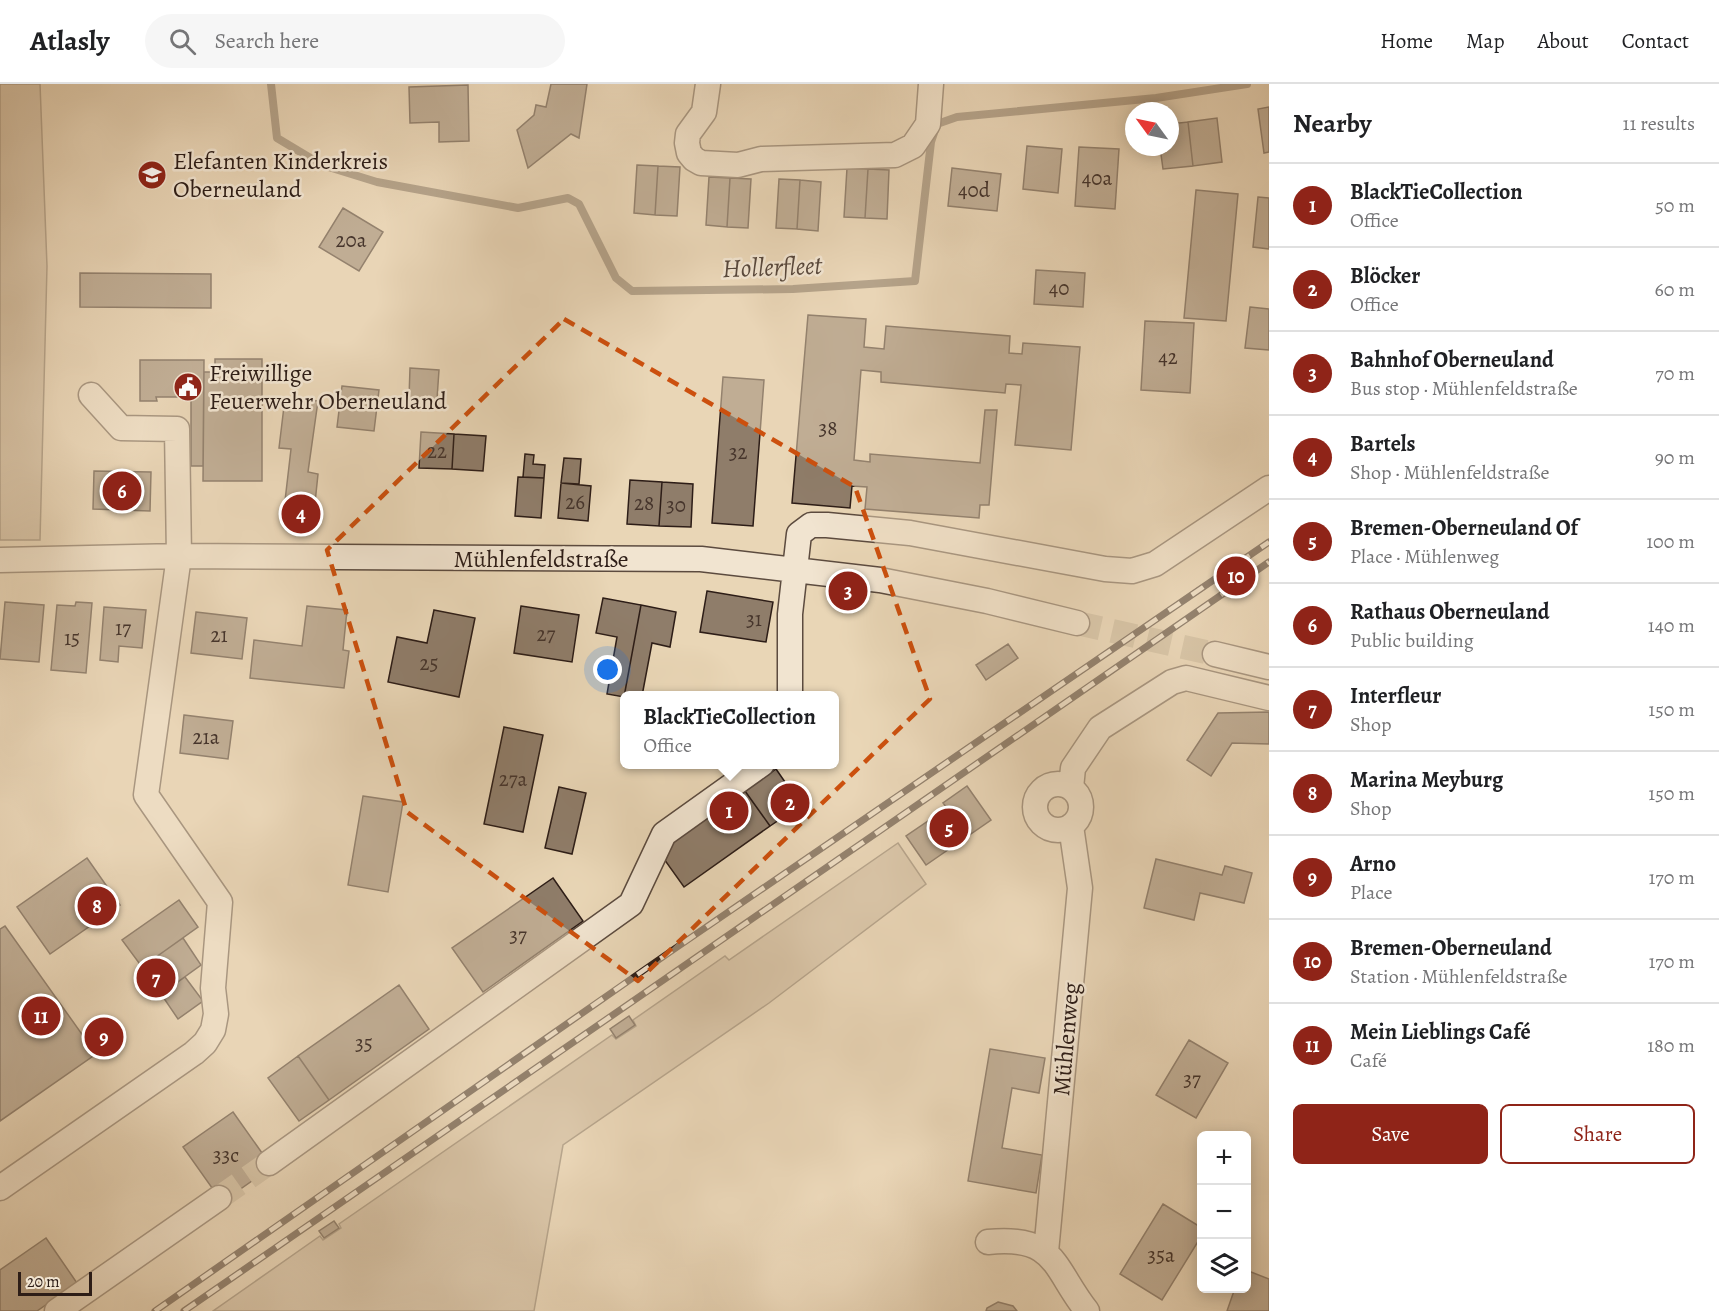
<!DOCTYPE html>
<html lang="en">
<head>
<meta charset="utf-8">
<style>
	body { margin:0; font-family:Alegreya,serif; background:#f6f6f6; color:#202124 }
	.controls { position:absolute; right:18px; bottom:18px; display:grid; overflow:hidden; border-radius:9px; box-shadow:0 3px 15px #0003 }
	.controls button { width:54px; height:54px; display:grid; place-items:center; padding:0; border:0; border-bottom:2px solid #e0e0e0; background:#fff; color:#202124; font:30px sans-serif }
	.compass { position:absolute; left:1125px; top:18px; width:54px; height:54px; border-radius:50%; background:#fff; box-shadow:0 3px 15px #0003; rotate:303deg }
	.scale { position:absolute; left:18px; bottom:15px; width:74px; box-sizing:border-box; padding-left:6px; border:3px solid #2d1d17; border-top:0; font-size:16px; line-height:21px; white-space:nowrap; color:#2d1d17; -webkit-text-stroke:4px #f1e4d0; paint-order:stroke }
	.you { position:absolute; left:608px; top:586px; width:21px; height:21px; margin:-15px; border:4px solid #fff; border-radius:50%; background:#1a73e8; box-shadow:0 0 0 9px #1a73e833 }
	.badge { display:grid; place-items:center; width:39px; height:39px; border-radius:50%; background:#8f2418; color:#fff; font-size:20px; font-weight:700 }
	.pin { position:absolute; translate:-50% -50%; border:3px solid #fff; box-shadow:0 2px 6px #0006 }
	.popup { position:absolute; left:620px; top:607px; width:219px; height:78px; box-sizing:border-box; display:grid; place-content:center; border-radius:9px; background:#fff; filter:drop-shadow(0 2px 4px #0005); font-size:20px; white-space:nowrap; color:#757577 }
	.popup b { font-size:22px; color:#202124 }
	.popup::after { content:''; position:absolute; left:50%; top:100%; margin-left:-12px; border:12px solid transparent; border-top-color:#fff }
	.list { margin:0; padding:0; list-style:none }
	h2 { display:flex; justify-content:space-between; align-items:center; height:78px; margin:0; padding:0 24px; font-size:26px }
	h2 small { font-size:20px; font-weight:400; color:#757577 }
	.list li { display:grid; grid-template-columns:39px 1fr auto; gap:18px; align-items:center; box-sizing:border-box; height:84px; padding:0 24px; border-top:2px solid #e0e0e0 }
	.list b { display:block; font-size:22px; white-space:nowrap }
	.list p { margin:0; font-size:20px; white-space:nowrap; color:#757577 }
	.list em { font-size:20px; font-style:normal; color:#757577 }
	.actions { display:flex; gap:12px; padding:18px 24px }
	.actions a { flex:1; padding:14px 0; border:2px solid #8f2418; border-radius:9px; text-align:center; font-size:21px; color:#8f2418 }
	.actions .main { background:#8f2418; color:#fff }
	.icon { flex:none; width:33px; height:33px; fill:none; stroke:currentColor; stroke-width:2; stroke-linecap:round; stroke-linejoin:round }
	.map { position:relative; flex:none; width:1269px; height:1227px; overflow:hidden }
	header { display:flex; align-items:center; gap:36px; box-sizing:border-box; height:84px; padding:0 30px; background:#fff; border-bottom:2px solid #e0e0e0 }
	header strong { font-size:28px }
	nav { display:flex; gap:33px; margin-inline-start:auto; font-size:21px }
	.search { width:420px; height:54px; background:#f6f6f6; display:flex; align-items:center; gap:15px; box-sizing:border-box; padding:0 21px; border-radius:33px; color:#757577; font-size:22px }
	main { display:flex }
	aside { flex:1; background:#fff }
	.map>svg:first-child { display:block }
	.green { fill:#c9b79b; stroke:#7b6a59; stroke-width:1.5 }
	.lines { fill:none; stroke-linecap:round; stroke-linejoin:round }
	.stream { stroke:#776656; stroke-width:8 }
	.building { fill:#8f7d6a; stroke:#2d1d17; stroke-width:1.5 }
	.minor-tunnel { stroke:#c3b196; stroke-width:24; stroke-dasharray:24 12; stroke-linecap:butt }
	.minor-casing { stroke:#5c4b3f; stroke-width:27 }
	.minor { stroke:#f1e4d0; stroke-width:24 }
	.rail-casing { stroke:#2d1d17; stroke-width:7 }
	.rail { stroke:#f1e4d0; stroke-width:4.5; stroke-dasharray:14; stroke-linecap:butt }
	.marked { fill:none; stroke:#cc500e; stroke-width:4.5; stroke-dasharray:12 8; stroke-linejoin:round }
	.labels { text-anchor:middle; dominant-baseline:central; stroke-width:5; stroke-linejoin:round; paint-order:stroke }
	.number-label { font-size:21px; fill:#46352c }
	.poi-label { font-size:24px; fill:#2d1d17; stroke:#f1e4d0; text-anchor:start }
	.street-label { font-size:24px; fill:#2d1d17; stroke:#f1e4d0 }
	.water-label { font-size:26px; font-style:italic; fill:#58483c; stroke:#f1e4d0 }
</style>
</head>
<body>
<header>
<strong>Atlasly</strong>
<div class="search"><svg class="icon" aria-label="search" viewBox="0 0 24 24"><circle cx="10" cy="10" r="6"/><path d="M15 15l6 6"/></svg>Search here</div>
<nav><a>Home</a><a>Map</a><a>About</a><a>Contact</a></nav>
</header>
<main>
<div class="map">
<svg width="1269" height="1227" viewBox="0 0 1269 1227">
	<rect width="100%" height="100%" fill="#e9d6b6"/>
	<filter id="stains"><feTurbulence type="fractalNoise" baseFrequency=".00333" numOctaves="4"/><feColorMatrix values="0 0 0 0 .2 0 0 0 0 .09 0 0 0 0 .02 0 0 0 .5 -.17"/></filter>
	<radialGradient id="worn" r=".72"><stop offset=".6" stop-color="#630" stop-opacity="0"/><stop offset="1" stop-color="#630" stop-opacity=".3"/></radialGradient>
	<!-- green -->
	<path class="green" d="M0,0H40L47,182L40,456H0Z
		M898,759L926,800L769,919L563,1061L534,1227H213L320,1152L323,1156L341,1144L339,1140L612,951L616,955L636,942L633,936L725,872L729,876Z"/>
	<g class="lines">
		<!-- stream -->
		<path class="stream" d="M271,0L277,54L322,81L377,98L518,124L568,114L579,120L616,194L632,207L793,205L915,197L931,58L937,40L957,33L1156,14L1247,0"/>
	</g>
	<!-- building -->
	<path class="building" d="M551,0H587L579,54L571,50L528,84L517,46L534,31L536,21L546,23Z
		M468,1L469,57L439,58V38L410,39L409,3Z
		M1269,23V68L1264,69L1258,25Z
		M1217,34L1222,78L1193,82L1188,38Z
		M1188,38L1193,82L1163,85L1160,63H1170V40Z
		M1027,62L1062,65L1058,109L1023,105Z
		M1079,63L1119,65L1115,125L1075,122Z
		M637,81L658,82L655,131L634,129Z
		M658,82L680,83L677,132L655,131Z
		M847,84L868,85L865,134L844,133Z
		M952,84L1001,90L997,127L948,122Z
		M868,85L889,86L887,135L865,134Z
		M709,93L730,94L727,143L706,141Z
		M730,94L751,95L748,144L727,143Z
		M779,95L800,96L797,145L776,144Z
		M800,96L821,98L818,147L797,145Z
		M1196,106L1238,110L1226,237L1184,234Z
		M1258,113L1269,114V165L1253,163Z
		M343,124L383,148L359,187L319,163Z
		M1036,186L1085,189L1083,223L1034,220Z
		M80,189L211,190V224L80,223Z
		M1250,223L1269,225V266L1245,264Z
		M808,231L866,235L864,263L884,265L886,242L1010,252L1009,269L1022,270L1023,259L1080,263L1071,366L1015,361L1021,301L1006,300L1005,309L881,298V288L861,286L854,376L870,378V370L980,379L985,326H997L989,421H980L979,434L865,425L867,403L852,402L850,424L792,419Z
		M1145,237L1194,239L1190,309L1141,306Z
		M215,275H262V397H203L204,288H215Z
		M140,276H204L203,382H191V313H156L157,317H140Z
		M410,284L439,286L437,315L409,314Z
		M723,293L764,296L753,442L712,439Z
		M342,302L379,306L374,347L337,343Z
		M285,314L318,317L308,388L318,390L313,438L283,434L291,365L279,364Z
		M421,348L454,350L452,385L419,384Z
		M454,350L486,352L483,387L452,385Z
		M525,370L534,371L533,380L545,381L544,394L523,393Z
		M564,374L581,375L579,400L561,399Z
		M94,387L151,388L150,427L93,425Z
		M518,393L544,394L541,434L515,432Z
		M630,396L662,398L659,442L627,440Z
		M662,398L693,400L691,443L659,442Z
		M561,399L591,402L588,437L558,434Z
		M707,507L773,518L766,558L700,548Z
		M603,514L641,521L624,613L607,610L617,553L596,549Z
		M5,518L44,521L39,578L0,575Z
		M76,518L92,519L86,589L51,586L57,521L75,522Z
		M641,521L676,528L670,563L652,559L642,612H624V613Z
		M307,522L347,526L343,566L349,567L344,604L250,594L254,556L302,562Z
		M521,522L579,531L572,578L514,569Z
		M104,523L146,526L142,564L119,562L118,578L100,576Z
		M434,526L475,534L459,613L388,598L397,553L427,559Z
		M196,528L247,534L242,575L191,569Z
		M1008,560L1018,574L986,596L976,581Z
		M1269,628V660L1232,659L1211,692L1187,676L1218,629Z
		M184,631L233,637L228,675L180,669Z
		M504,643L543,651L523,748L484,740Z
		M776,685L801,721L770,742L745,707Z
		M967,702L991,736L926,781L906,752L947,724L943,719Z
		M559,703L586,709L572,770L545,764Z
		M745,707L770,742L684,803L664,775L672,757Z
		M363,712L403,718L388,808L348,801Z
		M87,774L120,821L50,870L17,823Z
		M1156,775L1222,791L1225,782L1252,789L1244,819L1200,809L1194,836L1144,824Z
		M553,794L583,837L483,908L452,864Z
		M179,816L198,843L142,883L122,856Z
		M5,842L96,970L0,1037V845Z
		M183,854L201,881L161,910L142,883Z
		M185,893L203,917L178,935L161,910Z
		M399,901L429,945L329,1016L298,972Z
		M629,932L635,941L616,954L610,945Z
		M1189,956L1228,979L1196,1034L1156,1011Z
		M990,965L1045,974L1039,1009L1012,1004L1002,1064L1042,1071L1036,1109L968,1097Z
		M298,972L329,1016L299,1037L268,994Z
		M233,1028L272,1083L222,1118L183,1063Z
		M1163,1120L1202,1144V1151L1162,1216L1120,1190Z
		M334,1137L339,1144L324,1154L319,1147Z
		M46,1154L77,1199L37,1227H0V1186Z
		M1246,1186L1269,1195V1227H1227L1235,1204H1246Z
		M998,1218L1013,1222L1017,1227H986L987,1224Z"/>
	<g class="lines">
		<!-- minor-tunnel -->
		<path class="minor-tunnel" d="M1077,539L1215,570
			M219,1114L269,1079"/>
		<!-- minor casing -->
		<g class="minor-casing">
			<path id="minor" d="M708,0L704,28L688,50L687,59L689,69L694,75L701,79L738,81L761,75L895,71L913,62L928,40L931,0
				M0,476L179,472L701,475L880,496L987,517L1077,539
				M1215,570L1269,583
				M790,612V530L799,450L811,441H827L910,449L1105,485L1132,487L1155,480L1269,404
				M1035 723a23 23 0 1 1 46 0a23 23 0 1 1-46 0Z
				M1071,704L1073,684L1100,644L1172,598L1186,594L1269,614
				M269,1079L631,820L664,750L762,680
				M0,1104L194,969L205,959L213,946L216,930L213,904L220,818L146,711L179,472L177,345L121,344L91,311
				M988,1158C1057,1151 1053,1184 1087,1227
				M1046,1168L1080,804L1071,742
				M57,1227L219,1114"/>
		</g>
		<!-- minor -->
		<use href="#minor" class="minor"/>
		<!-- rail casing -->
		<g class="rail-casing">
			<path id="rail" d="M155,1227L667,870L1269,458
				M184,1227L1269,478"/>
		</g>
		<!-- rail -->
		<use href="#rail" class="rail"/>
	</g>
	<!-- marked area -->
	<path d="M0 0H1269V1227H0ZM564,235L855,403L930,615L638,897L407,728L327,466Z" fill="#e9d6b6" fill-opacity=".55" fill-rule="evenodd"/>
	<path class="marked" d="M564,235L855,403L930,615L638,897L407,728L327,466Z"/>
	<!-- icons -->
	<defs>
		<g id="school-disc" transform="scale(1.5)"><circle r="9.5" fill="#8f2418" stroke="#f1e4d0"/><path d="M0-5L7-2L0 1L-7-2ZM-4 1L0 2.5L4 1V4Q0 6-4 4Z" fill="#fff"/></g>
		<g id="civic-disc" transform="scale(1.5)"><circle r="9.5" fill="#8f2418" stroke="#f1e4d0"/><path d="M-.6-6.5H3V-4.5H.6V-3L4-1V1h2V6H-6V1h2V-1L-.6-3ZM-1.2 2.5V6h2.4V2.5Z" fill="#fff"/></g>
	</defs>
	<g fill-rule="evenodd">
		<use href="#school-disc" x="152" y="91"/>
		<use href="#civic-disc" x="188" y="303"/>
	</g>
	<g class="labels">
		<!-- number labels -->
		<g class="number-label">
			<text x="1097" y="94">40a</text>
			<text x="974" y="106">40d</text>
			<text x="351" y="156">20a</text>
			<text x="1059" y="204">40</text>
			<text x="1168" y="273">42</text>
			<text x="828" y="344">38</text>
			<text x="437" y="367">22</text>
			<text x="738" y="368">32</text>
			<text x="575" y="418">26</text>
			<text x="644" y="419">28</text>
			<text x="676" y="421">30</text>
			<text x="754" y="535">31</text>
			<text x="123" y="544">17</text>
			<text x="546" y="550">27</text>
			<text x="219" y="551">21</text>
			<text x="72" y="554">15</text>
			<text x="429" y="579">25</text>
			<text x="206" y="653">21a</text>
			<text x="513" y="695">27a</text>
			<text x="518" y="851">37</text>
			<text x="364" y="959">35</text>
			<text x="1192" y="995">37</text>
			<text x="226" y="1071">33c</text>
			<text x="1161" y="1171">35a</text>
		</g>
		<!-- poi labels -->
		<g class="poi-label">
			<text x="173" y="77">Elefanten Kinderkreis<tspan x="173" dy="28">Oberneuland</tspan></text>
			<text x="209" y="289">Freiwillige<tspan x="209" dy="28">Feuerwehr Oberneuland</tspan></text>
		</g>
		<!-- street labels -->
		<g class="street-label">
			<text x="541" y="475">Mühlenfeldstraße</text>
			<text transform="translate(1066 955) rotate(-85)">Mühlenweg</text>
		</g>
		<!-- water labels -->
		<g class="water-label">
			<text transform="translate(772 183) rotate(-2)">Hollerfleet</text>
		</g>
	</g>
	<rect width="100%" height="100%" filter="url(#stains)"/>
	<rect width="100%" height="100%" fill="url(#worn)"/>
</svg>
<div class="controls">
<button>+</button>
<button>−</button>
<button><svg class="icon" aria-label="layers" viewBox="0 0 24 24"><path d="M12 4l9 5-9 5-9-5zM3 14l9 5 9-5"/></svg></button>
</div>
<svg class="compass" viewBox="-18 -18 36 36"><path d="M0-13l5 13h-10z" fill="#e53935"/><path d="M0 13l5-13h-10z" fill="#757577"/></svg>
<div class="scale">20 m</div>
<div class="you"></div>
<div class="pin badge" style="left:729px;top:727px">1</div>
<div class="popup"><b>BlackTieCollection</b>Office</div>
<div class="pin badge" style="left:790px;top:719px">2</div>
<div class="pin badge" style="left:848px;top:507px">3</div>
<div class="pin badge" style="left:301px;top:430px">4</div>
<div class="pin badge" style="left:949px;top:744px">5</div>
<div class="pin badge" style="left:122px;top:407px">6</div>
<div class="pin badge" style="left:156px;top:894px">7</div>
<div class="pin badge" style="left:97px;top:822px">8</div>
<div class="pin badge" style="left:104px;top:953px">9</div>
<div class="pin badge" style="left:1236px;top:492px">10</div>
<div class="pin badge" style="left:41px;top:932px">11</div>
</div>
<aside>
<h2>Nearby<small>11 results</small></h2>
<ul class="list">
<li><span class="badge">1</span><div><b>BlackTieCollection</b><p>Office</p></div><em>50 m</em></li>
<li><span class="badge">2</span><div><b>Blöcker</b><p>Office</p></div><em>60 m</em></li>
<li><span class="badge">3</span><div><b>Bahnhof Oberneuland</b><p>Bus stop · Mühlenfeldstraße</p></div><em>70 m</em></li>
<li><span class="badge">4</span><div><b>Bartels</b><p>Shop · Mühlenfeldstraße</p></div><em>90 m</em></li>
<li><span class="badge">5</span><div><b>Bremen-Oberneuland Of</b><p>Place · Mühlenweg</p></div><em>100 m</em></li>
<li><span class="badge">6</span><div><b>Rathaus Oberneuland</b><p>Public building</p></div><em>140 m</em></li>
<li><span class="badge">7</span><div><b>Interfleur</b><p>Shop</p></div><em>150 m</em></li>
<li><span class="badge">8</span><div><b>Marina Meyburg</b><p>Shop</p></div><em>150 m</em></li>
<li><span class="badge">9</span><div><b>Arno</b><p>Place</p></div><em>170 m</em></li>
<li><span class="badge">10</span><div><b>Bremen-Oberneuland</b><p>Station · Mühlenfeldstraße</p></div><em>170 m</em></li>
<li><span class="badge">11</span><div><b>Mein Lieblings Café</b><p>Café</p></div><em>180 m</em></li>
</ul>
<div class="actions"><a class="main">Save</a><a>Share</a></div>
</aside>
</main>
</body>
</html>
